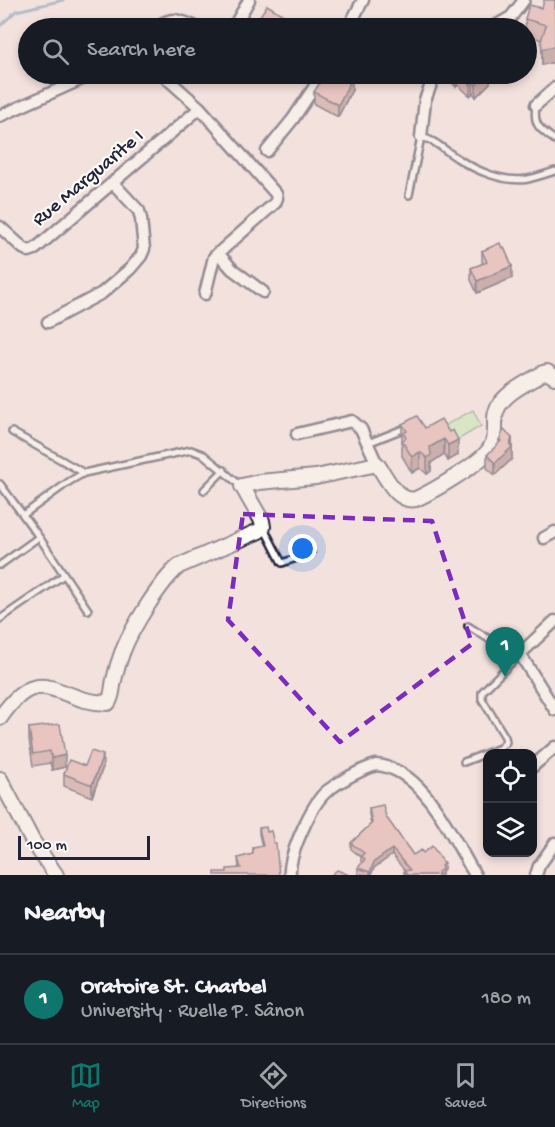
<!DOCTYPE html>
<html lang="en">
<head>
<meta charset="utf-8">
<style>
	body { margin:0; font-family:"Gochi Hand",sans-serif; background:#20242c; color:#f1f3f6 }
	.controls { position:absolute; right:18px; bottom:18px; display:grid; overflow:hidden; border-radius:12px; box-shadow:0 3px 9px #0003 }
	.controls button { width:54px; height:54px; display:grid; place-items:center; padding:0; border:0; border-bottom:2px solid #363941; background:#171b24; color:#f1f3f6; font:30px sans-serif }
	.scale { position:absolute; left:18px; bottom:15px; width:132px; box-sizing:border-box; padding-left:6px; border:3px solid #22223b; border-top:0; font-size:16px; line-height:21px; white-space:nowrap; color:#22223b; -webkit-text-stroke:4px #fdfcf7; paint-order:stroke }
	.you { position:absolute; left:303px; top:549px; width:21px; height:21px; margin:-15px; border:4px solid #fff; border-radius:50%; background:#1a73e8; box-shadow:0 0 0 9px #1a73e833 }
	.badge { display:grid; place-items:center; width:39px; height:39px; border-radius:50%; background:#0f766e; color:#fff; font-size:20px; font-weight:700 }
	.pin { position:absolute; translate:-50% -50px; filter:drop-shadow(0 2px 3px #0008) }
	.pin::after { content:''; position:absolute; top:32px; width:21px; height:18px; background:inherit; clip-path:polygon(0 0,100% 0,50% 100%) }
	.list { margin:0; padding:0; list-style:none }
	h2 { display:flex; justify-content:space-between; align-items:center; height:78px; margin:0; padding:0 24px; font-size:26px }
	h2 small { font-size:20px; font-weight:400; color:#9ea1a6 }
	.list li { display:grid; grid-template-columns:39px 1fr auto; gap:18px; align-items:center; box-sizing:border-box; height:90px; padding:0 24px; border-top:2px solid #363941 }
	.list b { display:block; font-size:22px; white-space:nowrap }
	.list p { margin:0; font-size:20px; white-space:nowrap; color:#9ea1a6 }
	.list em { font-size:20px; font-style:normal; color:#9ea1a6 }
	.icon { flex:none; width:33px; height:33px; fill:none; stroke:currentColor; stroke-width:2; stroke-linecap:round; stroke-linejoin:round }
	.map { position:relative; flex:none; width:555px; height:875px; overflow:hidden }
	.search { position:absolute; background:#171b24; box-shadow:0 3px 9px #0003; left:18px; right:18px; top:18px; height:66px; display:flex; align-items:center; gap:15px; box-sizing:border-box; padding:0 21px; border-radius:33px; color:#9ea1a6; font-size:22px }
	.sheet { height:168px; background:#171b24 }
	nav { display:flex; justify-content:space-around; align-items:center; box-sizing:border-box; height:84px; border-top:2px solid #363941; background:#171b24; font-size:16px; color:#9ea1a6 }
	nav a { display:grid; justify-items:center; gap:3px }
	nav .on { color:#0f766e }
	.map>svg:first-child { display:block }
	.green { fill:#bbecab; stroke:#6e8773; stroke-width:1.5 }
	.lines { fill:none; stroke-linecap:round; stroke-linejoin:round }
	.stream { stroke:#6e8db0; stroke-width:3 }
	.service-casing { stroke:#22223b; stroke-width:10 }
	.minor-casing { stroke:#22223b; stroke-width:15 }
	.tertiary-casing { stroke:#22223b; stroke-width:18 }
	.service { stroke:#fdfcf7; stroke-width:5 }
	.minor { stroke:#fdfcf7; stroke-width:10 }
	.tertiary { stroke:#fdfcf7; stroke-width:14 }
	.wall { fill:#be8c8a; stroke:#22223b; stroke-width:1.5 }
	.shaded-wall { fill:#9b7271; stroke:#22223b; stroke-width:1.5 }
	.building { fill:#dda3a1; stroke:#22223b; stroke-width:1.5 }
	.marked { fill:none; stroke:#7b2cbf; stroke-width:4.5; stroke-dasharray:12 8; stroke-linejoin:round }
	.labels { text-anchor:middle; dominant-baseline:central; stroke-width:4.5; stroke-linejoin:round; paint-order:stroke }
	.street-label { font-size:20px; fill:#22223b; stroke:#fdfcf7 }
</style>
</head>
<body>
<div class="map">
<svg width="555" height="875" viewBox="0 0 555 875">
	<rect width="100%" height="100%" fill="#f3e1dd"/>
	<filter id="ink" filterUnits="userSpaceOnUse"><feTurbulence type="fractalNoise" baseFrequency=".0167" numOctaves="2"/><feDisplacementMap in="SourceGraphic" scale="12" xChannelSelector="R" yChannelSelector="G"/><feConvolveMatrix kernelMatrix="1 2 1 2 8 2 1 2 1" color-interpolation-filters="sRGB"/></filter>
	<g filter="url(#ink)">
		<!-- green -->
		<path class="green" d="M473,410L481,426L451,444L442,427Z"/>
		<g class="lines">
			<!-- stream -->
			<path class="stream" d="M0,26L16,11L64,0"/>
			<!-- service casing -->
			<g class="service-casing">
				<path id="service" d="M536,105C533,125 539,129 555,140
					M409,195L421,137C437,141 444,150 457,158C476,171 505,183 528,179C537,177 546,174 555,171
					M12,432L84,473
					M368,443L408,427
					M0,484L23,515
					M204,490L224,470
					M264,528L282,563L311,553
					M39,537L88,610
					M0,565L39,537L23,515L70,481L84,473L191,450L204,455L240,485
					M0,619L64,575
					M464,762L500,748L506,742L505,737L482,699V692L520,654L505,649L468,626"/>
			</g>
			<!-- minor casing -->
			<g class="minor-casing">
				<path id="minor" d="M155,28C172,16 179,19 198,28
					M229,28L236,23L249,0
					M348,28L363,0
					M492,28L511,17L524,0
					M162,74L200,108L276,194L277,198L275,203L214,257L205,294
					M536,105L555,88
					M0,116L93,74
					M421,137L425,100L435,74
					M267,151L293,119L323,74
					M0,227L23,248L29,251L35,249L200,108
					M218,253L232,269L263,292
					M48,322L102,293L130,269L141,256L144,249L141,219L139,211L113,183
					M297,434L352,421L361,429L377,464
					M544,538L555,532
					M555,621L520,654L555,710
					M532,767L555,747
					M290,875C288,856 312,803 327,791C340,781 360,770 376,765C424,768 453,839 475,875
					M536,875L539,866L555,843"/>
			</g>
			<!-- tertiary casing -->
			<g class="tertiary-casing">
				<path id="tertiary" d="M0,718C41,658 57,703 108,703C113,696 112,688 114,680C116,671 119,661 122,653C131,629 160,582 179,566L259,531L263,527L262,521L242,486L259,482L316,477L377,464C387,478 397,503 416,499C433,491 478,465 489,450C496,440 495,431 495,419C495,396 526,384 543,373L547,372L555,377
					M0,779L32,840L56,875"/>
			</g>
			<!-- service -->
			<use href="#service" class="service"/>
			<!-- minor -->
			<use href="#minor" class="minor"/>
			<!-- tertiary -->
			<use href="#tertiary" class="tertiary"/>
		</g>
		<!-- wall -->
		<path class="wall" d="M555,0V62L542,65V40L526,35L525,19Z
			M260,16L285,28L260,25Z
			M449,74H490V83L476,97L473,93L470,96L458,85L456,87L449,80Z
			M352,90L338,117L314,104V92Z
			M482,251L512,278L477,293L471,280V268L482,264Z
			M402,424L449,432L458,455L448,461L444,454L431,463V471L427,474L420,468L412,473L402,456Z
			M512,438V459L495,475L487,468V455L499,444V440Z
			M29,728L65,767L52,770L50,763L33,766L29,740Z
			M85,766L103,767L92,797L64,786V774Z
			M369,808L386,817L413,855L423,853L444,869L442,871V875H404V871H405L392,855L374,868L371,875L358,874V868L362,863L361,862V857L351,849V843L371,824L369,814Z
			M259,828L279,875L227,872L239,868L238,858L253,854V848L262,847L259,834Z"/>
		<!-- shaded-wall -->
		<path class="shaded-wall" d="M285,16V28H277Z
			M555,46V62L542,65V49Z
			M54,74H72L54,77Z
			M458,74V85L456,87V75Z
			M487,74H490V83L476,97V85Z
			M352,78V90L338,117V105Z
			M473,81V93L470,96V84Z
			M512,266V278L477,293V281Z
			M512,438V459L495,475V463L510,445Z
			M444,439V454L431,463V471L427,474V458L430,447Z
			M458,440V455L448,461V445Z
			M420,452V468L412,473V457Z
			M65,755V767L52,770V758Z
			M103,755V767L92,797V785Z
			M392,849V855L374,868L371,875H370V872L374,862Z
			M444,863V869L442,871V875H438V872L441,866Z"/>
		<!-- building -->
		<path class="building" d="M544,0H555V46L542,49L541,41L546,25L525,19L529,5L542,8Z
			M267,5L285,16L277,28H258L264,19L260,16Z
			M325,74H343L352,78L338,105L314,92Z
			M459,74H487L476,85L473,81L470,84Z
			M500,243L502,248L504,247L512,266L477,281L471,268L487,262L482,251Z
			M417,416L425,428L441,419L449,432L453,430L458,440L448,445L444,439L430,447L431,455L427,458L420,452L412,457L402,441L406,438L404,433L407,431L402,424Z
			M504,430L512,438L510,445L512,447L495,463L487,455L501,441L499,440Z
			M60,724L65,755L52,758L50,751L33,754L29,728Z
			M91,751L103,755L92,785L64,774L69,760L85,766Z
			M383,805L386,817L413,855L421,850L423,853L432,846L444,863L441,866L442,869L438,872L439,875H407L404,871L410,870L392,849L374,862L370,872L358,868L365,859L361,856L364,853L351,843L372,823L369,808Z
			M266,827L267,832L271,831L274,843H276L279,875H215V872H227V869L241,868L238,858L253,854V848L263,846L259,828Z
			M337,870L349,875H331Z"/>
	</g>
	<!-- marked area -->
	<path d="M0 0H555V875H0ZM243,514L432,521L472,644L340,742L228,620Z" fill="#f3e1dd" fill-opacity=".55" fill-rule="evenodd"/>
	<path class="marked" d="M243,514L432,521L472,644L340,742L228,620Z"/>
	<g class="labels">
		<!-- street labels -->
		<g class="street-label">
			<text transform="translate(89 179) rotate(-40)">Rue Marguarite I</text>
		</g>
	</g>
</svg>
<div class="controls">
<button><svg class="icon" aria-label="locate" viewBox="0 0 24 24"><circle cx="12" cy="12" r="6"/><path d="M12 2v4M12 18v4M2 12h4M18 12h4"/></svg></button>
<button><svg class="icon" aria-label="layers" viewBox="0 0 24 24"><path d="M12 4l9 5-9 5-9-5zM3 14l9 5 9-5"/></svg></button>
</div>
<div class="scale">100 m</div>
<div class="you"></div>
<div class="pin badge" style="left:505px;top:677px">1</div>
<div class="search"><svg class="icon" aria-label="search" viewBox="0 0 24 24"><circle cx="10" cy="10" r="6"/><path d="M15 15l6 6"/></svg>Search here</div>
</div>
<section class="sheet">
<h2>Nearby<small></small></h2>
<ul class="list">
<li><span class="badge">1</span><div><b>Oratoire St. Charbel</b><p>University · Ruelle P. Sânon</p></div><em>180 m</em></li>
</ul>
</section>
<nav>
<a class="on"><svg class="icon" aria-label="map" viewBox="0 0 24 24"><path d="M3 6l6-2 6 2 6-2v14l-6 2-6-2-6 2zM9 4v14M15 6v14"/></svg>Map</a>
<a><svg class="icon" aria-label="directions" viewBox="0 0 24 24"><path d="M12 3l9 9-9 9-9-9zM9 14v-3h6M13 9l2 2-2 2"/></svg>Directions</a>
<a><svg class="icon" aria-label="saved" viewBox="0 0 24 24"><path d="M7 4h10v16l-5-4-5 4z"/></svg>Saved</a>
</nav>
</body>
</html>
